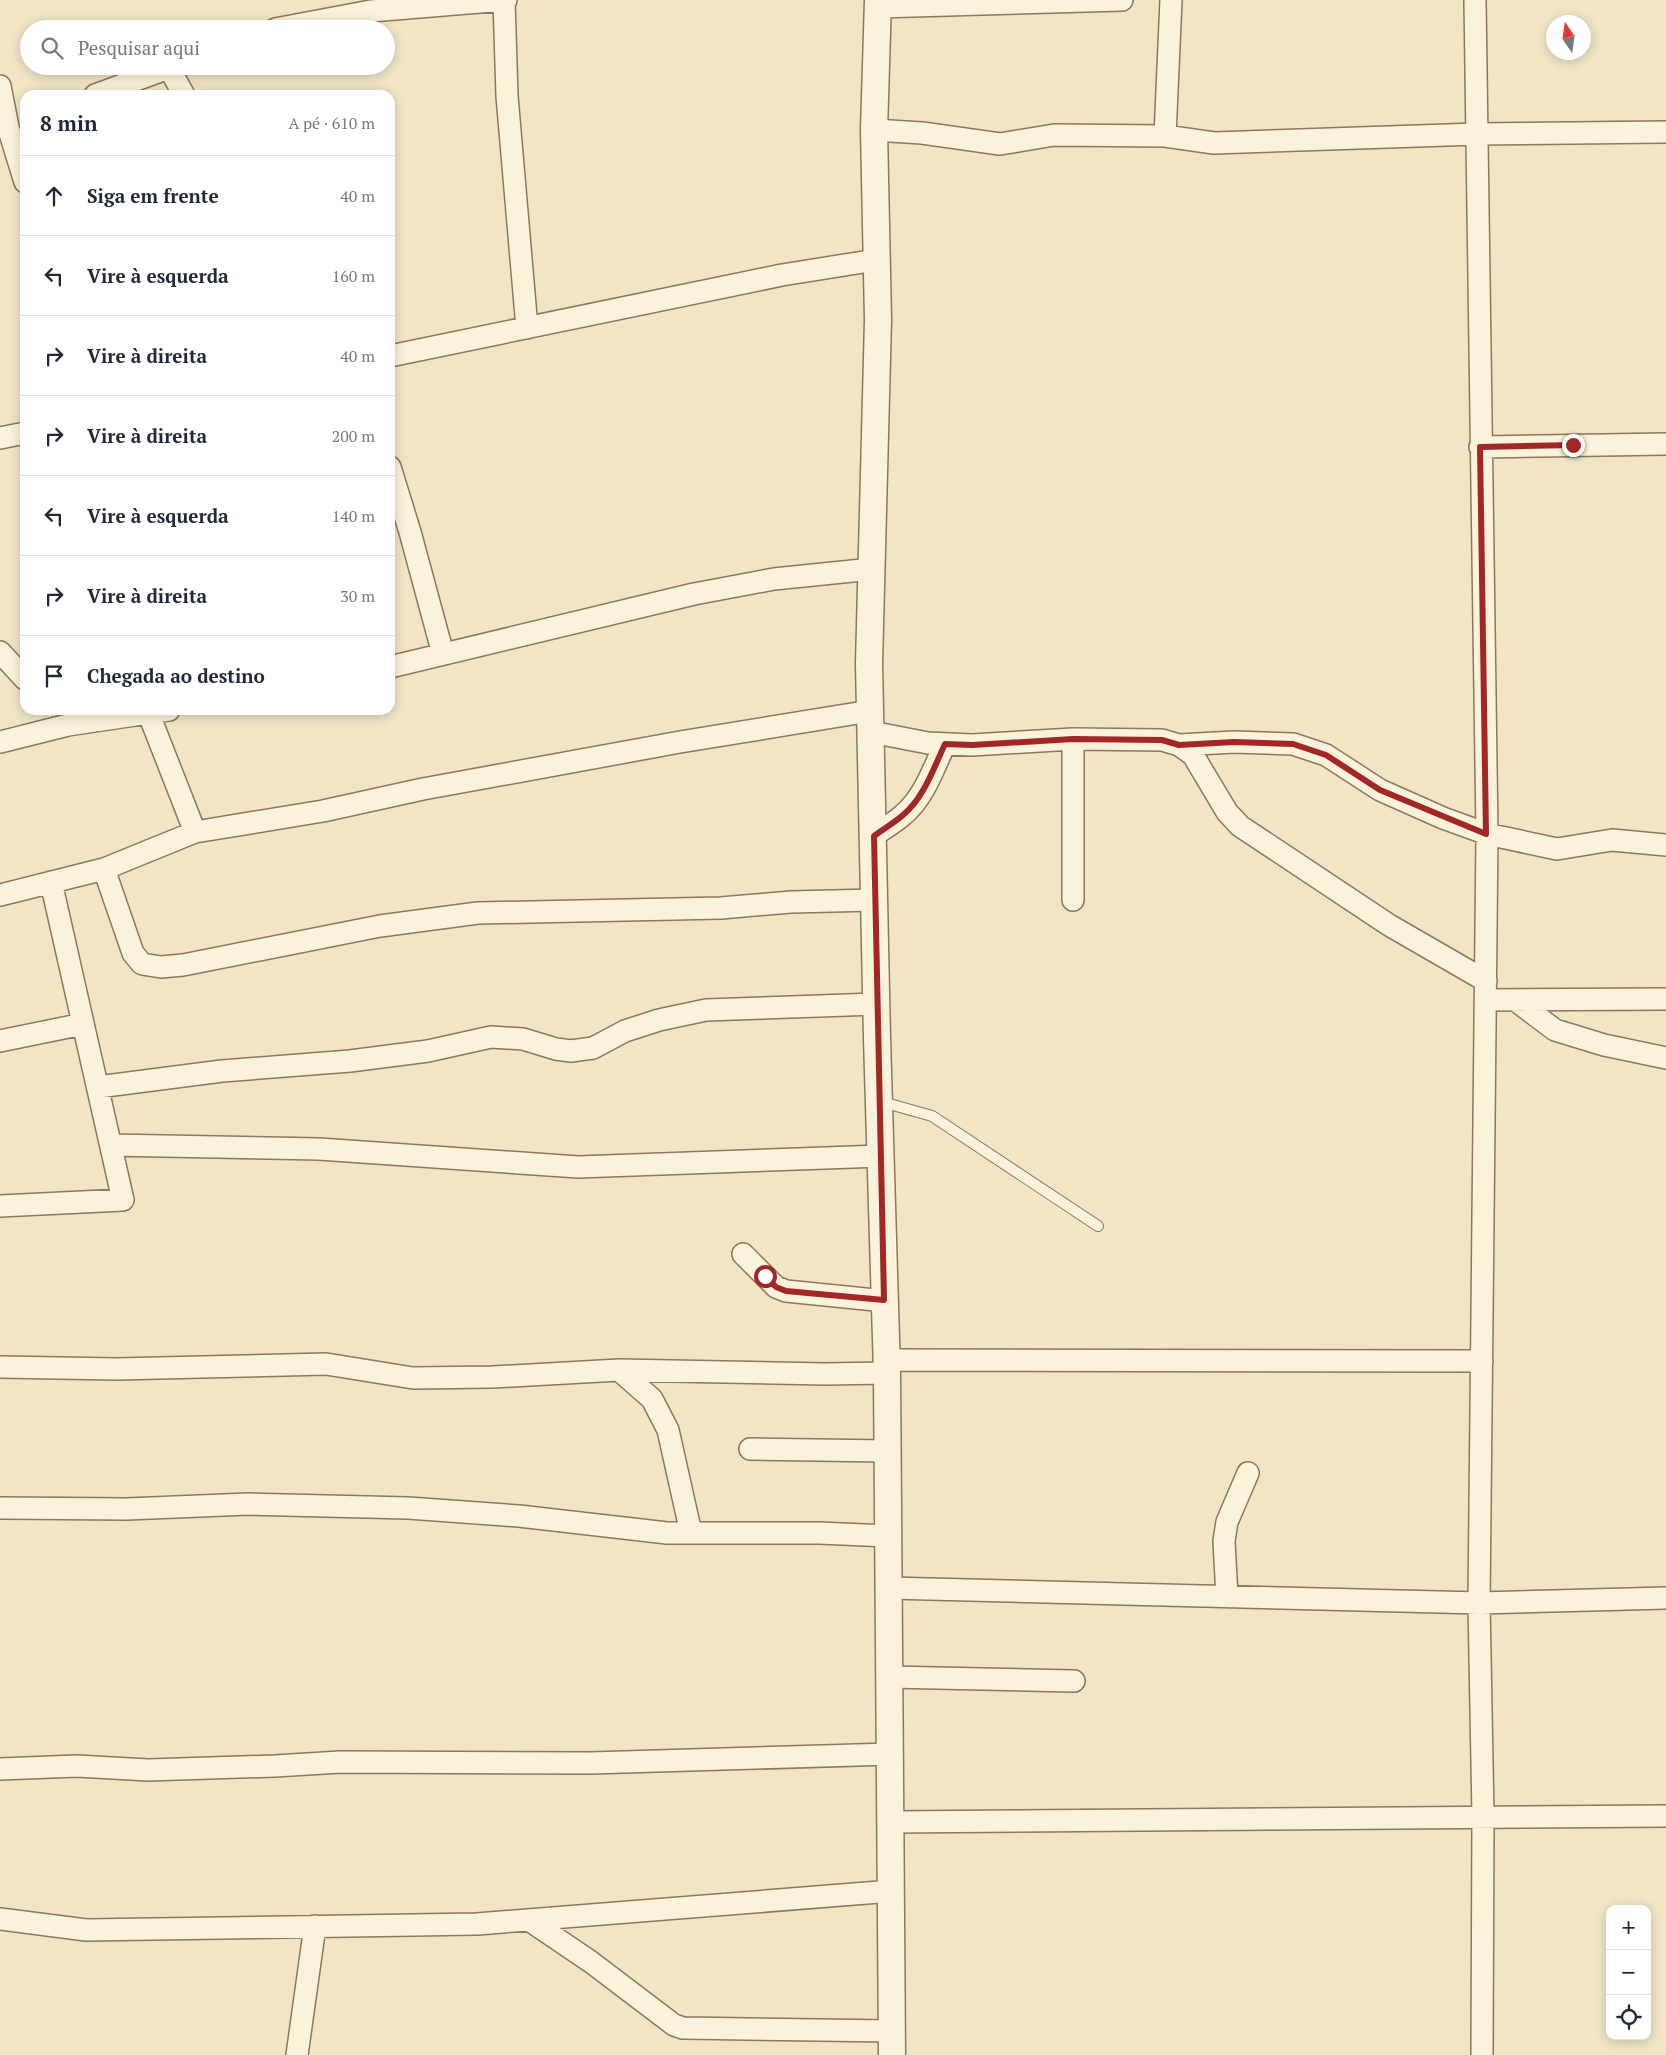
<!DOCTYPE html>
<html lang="pt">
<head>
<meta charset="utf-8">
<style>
	body { margin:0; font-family:"PT Serif",serif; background:#f6f6f7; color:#1f2937 }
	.controls { position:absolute; right:15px; bottom:15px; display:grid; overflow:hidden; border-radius:10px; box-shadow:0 2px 12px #0003 }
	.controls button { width:45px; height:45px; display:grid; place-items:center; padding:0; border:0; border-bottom:1px solid #e0e1e3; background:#fff; color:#1f2937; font:25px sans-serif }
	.compass { position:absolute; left:1546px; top:15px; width:45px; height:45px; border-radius:50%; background:#fff; box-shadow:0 2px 12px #0003; rotate:347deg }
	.stop { position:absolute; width:15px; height:15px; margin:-11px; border:4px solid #a22726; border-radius:50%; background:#fff }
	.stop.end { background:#a22726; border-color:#fff; box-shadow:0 1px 5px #0008 }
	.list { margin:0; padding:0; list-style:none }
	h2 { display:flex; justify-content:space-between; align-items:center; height:65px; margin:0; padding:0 20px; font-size:21px }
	h2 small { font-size:16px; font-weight:400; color:#747a83 }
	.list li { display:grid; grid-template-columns:32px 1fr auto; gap:15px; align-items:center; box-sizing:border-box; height:80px; padding:0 20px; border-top:1px solid #e0e1e3 }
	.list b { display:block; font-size:19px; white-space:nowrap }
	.list em { font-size:16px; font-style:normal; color:#747a83 }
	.icon { flex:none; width:28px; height:28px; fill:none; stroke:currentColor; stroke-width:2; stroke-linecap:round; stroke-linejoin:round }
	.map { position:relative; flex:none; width:1666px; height:2055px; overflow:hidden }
	.search { position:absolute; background:#fff; box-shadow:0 2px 12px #0003; left:20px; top:20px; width:375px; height:55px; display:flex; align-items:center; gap:12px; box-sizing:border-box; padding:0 18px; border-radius:28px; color:#747a83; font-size:19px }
	.panel { position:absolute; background:#fff; box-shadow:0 2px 12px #0003; left:20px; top:90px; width:375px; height:625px; border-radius:15px }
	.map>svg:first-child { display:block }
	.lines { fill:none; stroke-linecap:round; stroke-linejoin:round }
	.service-casing { stroke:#8e775a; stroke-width:12 }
	.minor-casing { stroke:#8e775a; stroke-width:24 }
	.tertiary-casing { stroke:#8e775a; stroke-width:29 }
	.service { stroke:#fbf2db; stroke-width:10 }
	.minor { stroke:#fbf2db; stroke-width:21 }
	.tertiary { stroke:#fbf2db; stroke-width:26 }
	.route { stroke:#a22726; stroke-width:6 }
</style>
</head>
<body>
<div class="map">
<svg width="1666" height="2055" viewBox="0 0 1666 2055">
	<rect width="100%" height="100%" fill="#f1e5c6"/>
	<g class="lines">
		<!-- service casing -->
		<g class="service-casing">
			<path id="service" d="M879,1101L932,1116L1098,1226"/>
		</g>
		<!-- minor casing -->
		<g class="minor-casing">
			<path id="minor" d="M506,0H504L507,96L527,328
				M1475,0L1487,834L1479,1603L1483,1816L1482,2055
				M878,7L1122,0
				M275,29L371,11L504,0
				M0,86L8,127L25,182
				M95,95L169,68L184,95
				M874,130L922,133L1000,144L1054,135L1165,136L1214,143L1477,134L1666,132
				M1165,136L1171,0
				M390,356L782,275L876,260
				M0,438L25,433
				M1480,447L1666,444
				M390,467L410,532L443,654
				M0,652L25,679
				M390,667L694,594L774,579L872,569
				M148,712L195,832
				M871,732L928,743L972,745L1073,739L1162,740L1179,745L1193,755L1227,812L1240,826L1389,925L1486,981
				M1073,739V900
				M0,742L68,725L169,710
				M1179,745L1234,742L1293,744L1326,755L1380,790L1443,818L1487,834L1557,849L1612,840L1666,845
				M874,836C883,829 894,823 903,815C924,798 934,767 945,744
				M104,869L133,953L142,964L161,967L183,965L380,926L478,913L721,908L791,902L874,900
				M0,895L104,869L195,832L323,811L423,789L680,742L870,711
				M1486,1000L1666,999
				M1515,1000L1555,1030L1604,1045L1666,1058
				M0,1041L83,1024
				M98,1087L222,1071L350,1061L428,1051L491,1037L523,1039L556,1049L571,1051L593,1048L625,1031L659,1020L706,1010L876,1004
				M111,1145L319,1149L578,1167L881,1156
				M0,1206L123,1200L51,882
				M743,1254L776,1287L786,1291L885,1301
				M886,1360L1482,1361
				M0,1367L117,1369L326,1364L413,1378L493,1377L619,1370L825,1374L887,1373
				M619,1370L652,1399L668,1430L691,1533
				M750,1449L887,1451
				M0,1508L127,1509L248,1504L408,1508L519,1516L667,1533H819L888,1536
				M889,1588L1479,1603L1666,1598
				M1227,1597L1224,1541L1227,1522L1248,1473
				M890,1677L1074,1681
				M0,1769L77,1766L148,1770L275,1766L340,1762L591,1763L891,1754
				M892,1822L1666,1816
				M0,1919L86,1930L477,1924L892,1891
				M529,1920L591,1962L674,2025L683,2028L892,2031
				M297,2055L315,1926"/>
		</g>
		<!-- tertiary casing -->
		<g class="tertiary-casing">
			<path id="tertiary" d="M878,0L874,130L878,320L869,664L877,1038L887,1373L892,2055"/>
		</g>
		<!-- service -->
		<use href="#service" class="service"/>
		<!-- minor -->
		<use href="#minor" class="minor"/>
		<!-- tertiary -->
		<use href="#tertiary" class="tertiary"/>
	</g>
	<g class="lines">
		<!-- route -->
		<path class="route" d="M765,1276L776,1287L786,1291L884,1300L874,836C883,829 894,823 903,815C924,798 934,767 945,744L972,745L1073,739L1162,740L1179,745L1234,742L1293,744L1326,755L1380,790L1486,834L1480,447L1573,445"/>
	</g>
</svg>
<div class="controls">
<button>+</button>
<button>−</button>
<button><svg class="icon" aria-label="locate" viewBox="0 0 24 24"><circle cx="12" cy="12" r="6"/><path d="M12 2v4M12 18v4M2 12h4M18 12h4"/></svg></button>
</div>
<svg class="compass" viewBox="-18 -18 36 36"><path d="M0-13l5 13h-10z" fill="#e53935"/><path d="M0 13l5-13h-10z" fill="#747a83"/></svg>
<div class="stop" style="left:765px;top:1276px"></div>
<div class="stop end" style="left:1573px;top:445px"></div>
<div class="search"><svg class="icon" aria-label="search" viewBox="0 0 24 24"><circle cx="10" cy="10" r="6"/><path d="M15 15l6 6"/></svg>Pesquisar aqui</div>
<section class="panel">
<h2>8 min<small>A pé · 610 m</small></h2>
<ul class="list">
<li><svg class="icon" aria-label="ahead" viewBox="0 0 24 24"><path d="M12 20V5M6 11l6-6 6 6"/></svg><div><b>Siga em frente</b></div><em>40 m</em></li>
<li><svg class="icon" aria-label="left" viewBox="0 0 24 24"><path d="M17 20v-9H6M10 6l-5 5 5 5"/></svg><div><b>Vire à esquerda</b></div><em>160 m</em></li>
<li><svg class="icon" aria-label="right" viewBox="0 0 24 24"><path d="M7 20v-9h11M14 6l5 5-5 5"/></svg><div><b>Vire à direita</b></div><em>40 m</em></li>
<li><svg class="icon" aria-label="right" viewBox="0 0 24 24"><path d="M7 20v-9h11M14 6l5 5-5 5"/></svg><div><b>Vire à direita</b></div><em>200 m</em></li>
<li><svg class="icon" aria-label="left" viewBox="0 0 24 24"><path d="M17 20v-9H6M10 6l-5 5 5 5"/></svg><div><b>Vire à esquerda</b></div><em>140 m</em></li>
<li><svg class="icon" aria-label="right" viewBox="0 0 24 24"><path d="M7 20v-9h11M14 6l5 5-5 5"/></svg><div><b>Vire à direita</b></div><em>30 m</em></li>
<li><svg class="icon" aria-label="arrive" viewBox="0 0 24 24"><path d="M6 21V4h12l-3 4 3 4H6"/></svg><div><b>Chegada ao destino</b></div></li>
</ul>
</section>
</div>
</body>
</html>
